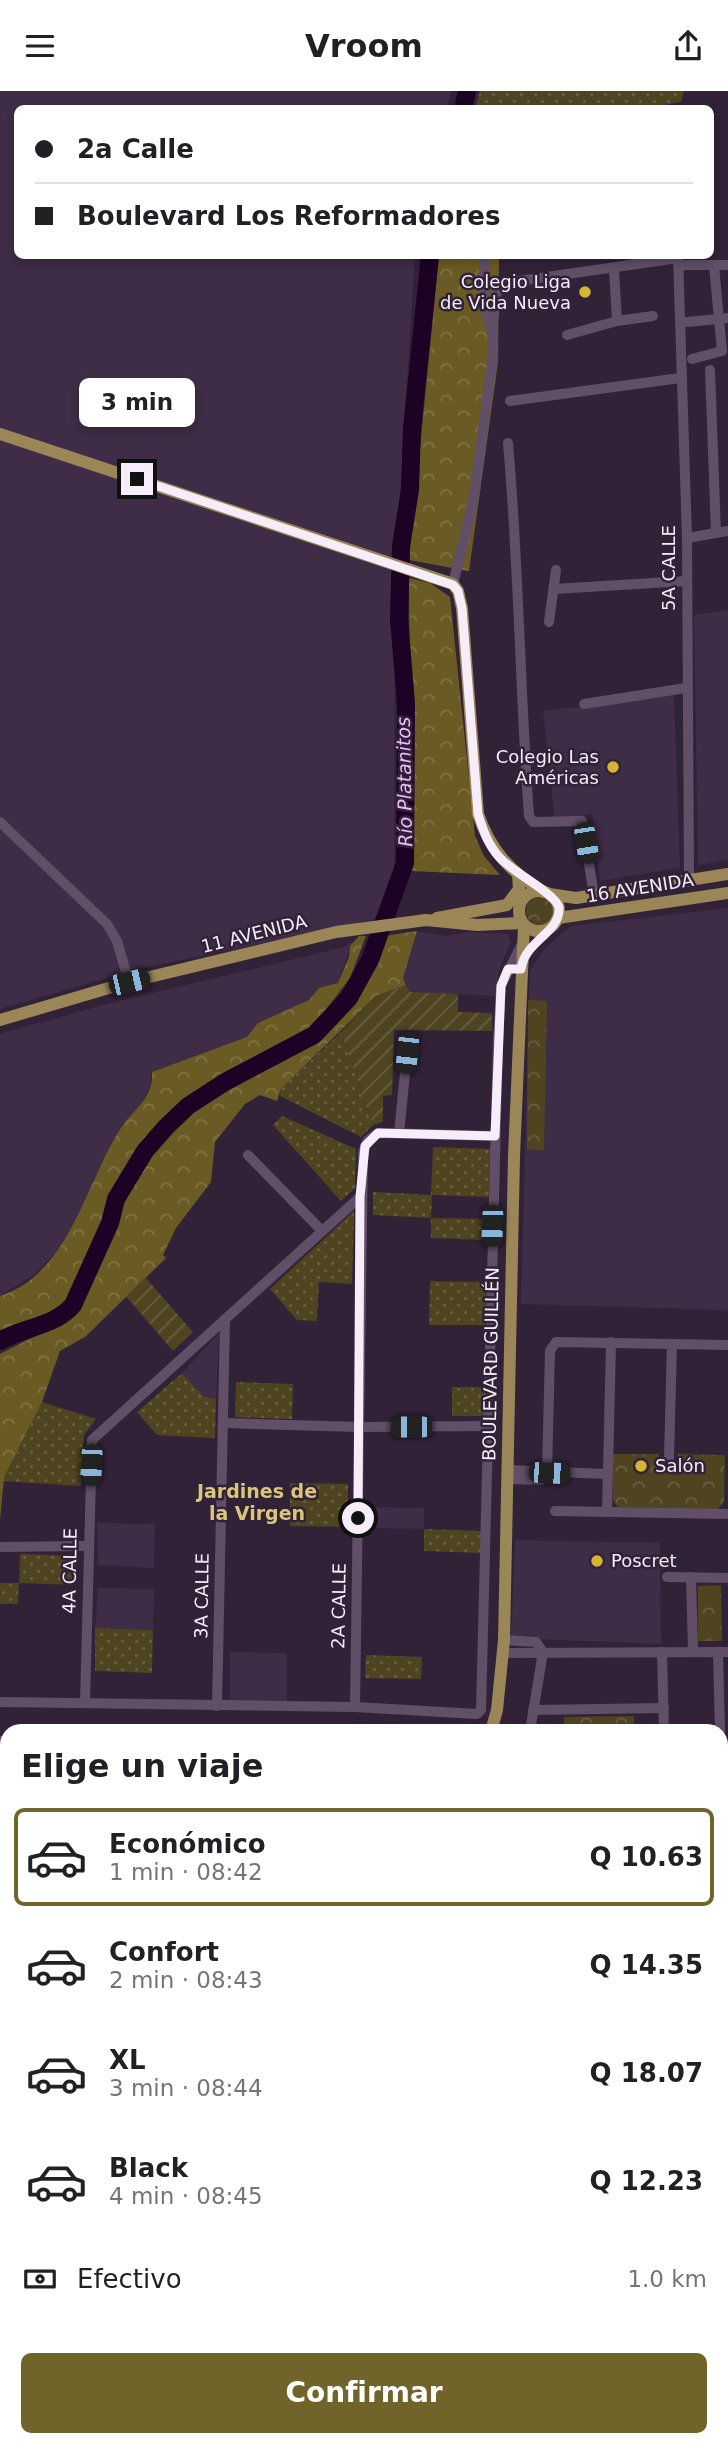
<!DOCTYPE html>
<html lang="es">
<meta charset="utf-8">
<style>
:root{--surface:#fff;--page:#f2f2f2;--text:#202124;--muted:#757577;--line:#e0e0e0;--accent:#71642b}
body{margin:0;font-family:"DejaVu Sans",sans-serif;background:var(--page);color:var(--text);height:100vh;display:flex;flex-direction:column;font-size:26px;white-space:nowrap}
*{box-sizing:border-box;margin:0}
p{font-size:23px;color:var(--muted)}
.icon{flex:none;width:38px;height:38px;fill:none;stroke:currentColor;stroke-width:2;stroke-linecap:round;stroke-linejoin:round}
.map{position:relative;flex:1;overflow:hidden}
.side{position:absolute;left:0px;top:1633px;width:728px;height:723px;display:flex;flex-direction:column;background:var(--surface);border-radius:21px 21px 0 0;box-shadow:0 4px 10px #0003}
.side>*{flex:none}
.hud{position:absolute;left:14px;top:14px;width:700px;height:154px;border-radius:10px;box-shadow:0 4px 10px #0003;display:grid;align-content:center;height:154px;padding:0 21px;background:var(--surface)}
.end{position:absolute;width:32px;height:32px;margin:-16px;border:9px solid #f6ecfa;background:#111;box-shadow:0 0 0 4px #111}
.from{border-radius:50%}
.bubble{position:absolute;height:49px;border-radius:10px;background:var(--surface);box-shadow:0 4px 10px #0003;font-size:23px;font-weight:600;line-height:49px;text-align:center}
.car{position:absolute;width:21px;height:42px;margin:-21px -10px;border-radius:9px;box-shadow:0 0 5px 2px #0007;background:linear-gradient(#222 24%,#8ab4d8 0 40%,#222 0 76%,#8ab4d8 0 86%,#222 0)}
.hud b{display:flex;align-items:center;gap:24px;height:66px;font-size:26px}
.hud b+b{border-top:2px solid var(--line)}
.hud i{width:18px;height:18px;background:var(--text)}
ul{padding:0;list-style:none}
li{display:flex;align-items:center;gap:21px;height:98px;margin:0 14px 10px;padding:0 7px;border:4px solid transparent;border-radius:10px}
li div{flex:1}
li b{display:block;font-size:26px}
li em{font-style:normal;font-weight:600}
li.active{border-color:var(--accent)}
li>.icon{width:63px;height:63px;stroke-width:1.5}
h2{padding:0 21px;font-size:32px;line-height:84px}
.pay{display:flex;align-items:center;gap:18px;height:77px;padding:0 21px;font-size:26px}
.pay p{margin-inline-start:auto}
.action{display:flex;gap:14px;margin-top:auto;padding:14px 21px}
.action a{flex:1;height:80px;border-radius:10px;background:var(--accent);color:#fff;font-size:28px;font-weight:600;line-height:80px;text-align:center}
header{display:flex;justify-content:space-between;align-items:center;height:91px;padding:0 21px;background:var(--surface);font-size:32px;font-weight:600}
.map>svg:first-child{display:block}
</style>
<header><svg class="icon" aria-label="menu" viewBox="0 0 24 24"><path d="M4 6h16M4 12h16M4 18h16"/></svg>Vroom<svg class="icon" aria-label="share" viewBox="0 0 24 24"><path d="M12 15V3M7 8l5-5 5 5M5 13v7h14v-7"/></svg></header>
<div class="map">
<svg width="728" height="2354" viewBox="0 0 728 2354">
<defs>
<pattern id="grass-dots" width="8" height="8" patternUnits="userSpaceOnUse" patternTransform="scale(1.75)"><rect width="8" height="8" fill="#4e4420"/><path d="M2 2h.1M6 6h.1" fill="none" stroke="#685f41" stroke-width="1.8" stroke-linecap="round"/></pattern>
<pattern id="forest-crowns" width="20" height="18" patternUnits="userSpaceOnUse" patternTransform="scale(1.75)"><rect width="20" height="18" fill="#6a5b24"/><path d="M2 6a3 3 0 1 1 6 0M12 15a3 3 0 1 1 6 0" fill="none" stroke="#807345"/></pattern>
<pattern id="park-crowns" width="20" height="18" patternUnits="userSpaceOnUse" patternTransform="scale(1.75)"><rect width="20" height="18" fill="#4e4420"/><path d="M2 6a3 3 0 1 1 6 0M12 15a3 3 0 1 1 6 0" fill="none" stroke="#685f41"/></pattern>
<pattern id="garden-furrows" width="10" height="10" patternUnits="userSpaceOnUse" patternTransform="scale(1.75)"><rect width="10" height="10" fill="#4e4420"/><path d="M-1 1l2-2M0 10L10 0M9 11l2-2" fill="none" stroke="#685f41"/></pattern>
</defs>
<rect width="100%" height="100%" fill="#322237"/>
<g fill="#3f2c46">
<path d="M0,0H451L447,18H18V164L415,165L395,484L394,777L398,779L380,827L138,878L0,918Z"/>
<path d="M728,519V769L698,774L694,524Z"/>
<path d="M674,604L680,777L600,790L592,723L555,730L543,620Z"/>
<path d="M728,817V1219L521,1213L530,880L545,857L571,835Z"/>
<path d="M417,840L447,845L469,841L508,843L511,852L500,876L496,905L410,901L403,887Z"/>
<path d="M352,850L338,892L319,897L309,909L258,932L247,946L152,981L149,998L139,1017L120,1037L82,1120L56,1161L35,1183L0,1205V943L103,914L344,856Z"/>
<path d="M219,1242L216,1308L203,1305L182,1282Z"/>
<path d="M369,1416L424,1417V1438L368,1437Z"/>
<path d="M97,1432L155,1433L154,1477L98,1474Z"/>
<path d="M515,1449L660,1452L661,1553L511,1547Z"/>
<path d="M98,1497L154,1498L153,1539L95,1537Z"/>
<path d="M230,1561L287,1562V1610H230Z"/>
</g>
<g fill="url(#grass-dots)">
<path d="M480,0H684L681,11L642,18L475,17Z"/>
<path d="M341,941L373,1034L361,1046L280,1005L281,998Z"/>
<path d="M282,1025L356,1058L355,1097L341,1110L273,1034Z"/>
<path d="M433,1056L490,1058L489,1106L432,1104L431,1127L487,1128V1149L431,1147V1127L373,1124V1101L431,1104Z"/>
<path d="M354,1120L352,1193L319,1191L317,1230L297,1229L270,1198Z"/>
<path d="M430,1190L486,1191L485,1234H429Z"/>
<path d="M182,1282L203,1305L216,1308L215,1347L157,1344L137,1321Z"/>
<path d="M236,1291L293,1293L292,1328L235,1326Z"/>
<rect x="452" y="1296" width="33" height="29"/>
<path d="M42,1311L96,1328L84,1344L81,1395L3,1390Z"/>
<path d="M290,1392L348,1393V1436L290,1435Z"/>
<path d="M424,1438L481,1440V1462L424,1460Z"/>
<path d="M20,1463L76,1465L75,1494L19,1492L18,1513H0V1492H19Z"/>
<path d="M95,1537L153,1539L152,1582L95,1580Z"/>
<path d="M366,1564L422,1566L421,1588L365,1587Z"/>
</g>
<g fill="url(#forest-crowns)">
<path d="M439,165H499L498,271L469,480L409,469Z"/>
<path d="M409,487L430,492L450,506L475,745L484,765L500,784L411,780Z"/>
<path d="M417,840L403,887L406,894L376,905L281,998L277,1010L260,1004L245,1013L215,1051L211,1091L176,1137L163,1164L166,1167L85,1246L60,1260L42,1311L4,1387L0,1429V1263L70,1227L97,1181L123,1113L144,1070L170,1040L206,1008L270,974L292,959L319,948L343,926L360,905L374,878L384,845Z"/>
<path d="M359,845H366L350,887L311,938L275,956L186,1012L142,1056L110,1110L81,1185L61,1218L49,1225L0,1239V1205C69,1183 86,1092 119,1040C131,1020 154,1008 152,981L247,946L258,932L309,909L319,897L338,892L349,866L350,855Z"/>
</g>
<g fill="url(#park-crowns)">
<circle cx="540" cy="820" r="14"/>
<path d="M528,909L547,910L544,1060L527,1058Z"/>
<path d="M613,1363H659V1372L667,1377L676,1374L678,1363L725,1364L724,1411L717,1419L618,1416L613,1409Z"/>
<path d="M721,1494L722,1550H698V1495Z"/>
<path d="M634,1625V1640H564V1626Z"/>
<path d="M0,1811H7V1915L0,1914Z"/>
</g>
<g fill="url(#garden-furrows)">
<path d="M406,894L410,901L458,903V921L492,922V940L394,939L392,1004L383,1005V1031L373,1034L341,941L376,905Z"/>
<path d="M145,1186L193,1241L173,1260L125,1204Z"/>
</g>
<g fill="none" stroke-linecap="round" stroke-linejoin="round">
<g stroke="#1c0225" stroke-width="18">
<path d="M463,18L467,0"/>
<path d="M0,1250C23,1236 54,1236 73,1214L110,1132L116,1108L145,1060L166,1036L188,1015L225,991L314,944L349,907L370,869L405,772L406,613L399,528L401,455L410,399L412,337L430,164"/>
</g>
<g stroke="#604f67" stroke-width="10">
<path d="M485,164C482,191 482,212 491,237"/>
<path d="M678,164L687,447L689,789"/>
<path d="M678,174H728"/>
<path d="M617,230L653,225"/>
<path d="M687,231L728,227"/>
<path d="M567,244L617,230L614,178"/>
<path d="M692,268L722,260L714,175"/>
<path d="M710,279L716,442"/>
<path d="M510,310L680,287"/>
<path d="M508,352C519,476 520,601 529,725L533,731L582,730L594,804"/>
<path d="M687,447L728,440"/>
<path d="M453,493L474,406L493,264L492,240L497,199L512,191L678,167"/>
<path d="M554,498L686,490"/>
<path d="M549,531L556,479"/>
<path d="M584,613L686,597"/>
<path d="M0,731L107,833L117,850L129,891"/>
<path d="M399,1042L407,962"/>
<path d="M248,1064L322,1140"/>
<path d="M224,1332L360,1336L489,1335"/>
<path d="M669,1367L672,1253"/>
<path d="M507,1379L607,1383"/>
<path d="M547,1380L550,1260L556,1251L728,1254"/>
<path d="M507,1388L541,1389L547,1380"/>
<path d="M555,1420L728,1423"/>
<path d="M607,1421L611,1251"/>
<path d="M0,1456L87,1455"/>
<path d="M667,1486L728,1487"/>
<path d="M691,1486L693,1560"/>
<path d="M504,1549L536,1551L543,1561L530,1640"/>
<path d="M662,1561L664,1640"/>
<path d="M718,1561L720,1640"/>
<path d="M503,1562L728,1561"/>
<path d="M0,1611L355,1616L477,1623L481,1619L498,949L501,895L522,853"/>
<path d="M85,1612L92,1349L360,1106"/>
<path d="M217,1615L225,1228"/>
<path d="M355,1616L363,1061L368,1049L378,1042L495,1045"/>
<path d="M533,1619L664,1617"/>
<path d="M0,1650H7"/>
<path d="M721,1667H728"/>
<path d="M721,1701H728"/>
<path d="M0,1758L6,1748L7,1713"/>
<path d="M0,1793H7"/>
<path d="M0,1806H7"/>
<path d="M721,1877V1887"/>
<path d="M0,1946H7"/>
<path d="M721,1971H728"/>
<path d="M721,2045H728"/>
<path d="M728,2085L721,2086L728,2132"/>
<path d="M721,2240L728,2239"/>
<path d="M0,2297L7,2303"/>
<path d="M25,2348L27,2354"/>
<path d="M151,2348L152,2354"/>
<path d="M351,2348L352,2354"/>
<path d="M367,2348L368,2354"/>
<path d="M386,2348L387,2354"/>
</g>
<g stroke="#9b8657" stroke-width="12">
<path d="M0,343L453,493L458,500L462,517L478,723C490,759 511,782 544,801"/>
<circle cx="539" cy="820" r="20"/>
<path d="M549,803L576,807L728,783"/>
<path d="M437,827L507,814L519,798L518,783"/>
<path d="M558,827L728,802"/>
<path d="M0,929L129,891L336,841L426,829L477,834L522,832"/>
<path d="M491,1640L497,1619L504,1549L514,1065L524,835"/>
<path d="M0,2047L7,2035"/>
<path d="M0,2068L7,2093"/>
<path d="M721,2315L728,2314"/>
<path d="M721,2333L728,2332"/>
<path d="M94,2348L96,2354"/>
<path d="M462,2354L495,2348"/>
<path d="M590,2354L624,2348"/>
</g>
</g>
<g fill="none" stroke-linecap="round" stroke-linejoin="round">
<path stroke="#f6ecfa" stroke-width="9" d="M137,388L453,494L458,500L462,517L478,723C483,739 488,754 500,767C514,782 554,802 559,816C561,842 525,849 521,878H508L501,895L495,1045L378,1042L365,1055L360,1106L358,1427"/>
</g>
<g fill="#d5b534" stroke="#322237" stroke-width="2.5">
<circle cx="585" cy="201" r="7"/>
<circle cx="613" cy="676" r="7"/>
<circle cx="641" cy="1375" r="7"/>
<circle cx="597" cy="1470" r="7"/>
</g>
<g text-anchor="middle" stroke-width="5" stroke-linejoin="round" paint-order="stroke">
<g font-size="18" fill="#f6ecfa" stroke="#322237" text-anchor="end">
<text x="571" y="197">Colegio Liga<tspan x="571" dy="21">de Vida Nueva</tspan></text>
<text x="599" y="672">Colegio Las<tspan x="599" dy="21">Américas</tspan></text>
<text x="655" y="1381" text-anchor="start">Salón</text>
<text x="611" y="1476" text-anchor="start">Poscret</text>
</g>
<g font-size="18" fill="#f6ecfa" stroke="#322237">
<text transform="translate(669 477) rotate(-90)" y="6">5A CALLE</text>
<text transform="translate(640 797) rotate(-9)" y="6">16 AVENIDA</text>
<text transform="translate(254 843) rotate(-14)" y="6">11 AVENIDA</text>
<text transform="translate(491 1273) rotate(-89)" y="6">BOULEVARD GUILLÉN</text>
<text transform="translate(70 1480) rotate(-89)" y="6">4A CALLE</text>
<text transform="translate(202 1505) rotate(-89)" y="6">3A CALLE</text>
<text transform="translate(339 1515) rotate(-89)" y="6">2A CALLE</text>
</g>
<g font-size="19" font-style="italic" fill="#edbbff" stroke="#322237">
<text transform="translate(404 691) rotate(-91)" y="7">Río Platanitos</text>
</g>
<g font-size="19" font-weight="bold" fill="#dac578" stroke="#322237">
<text x="257" y="1407">Jardines de<tspan x="257" dy="22">la Virgen</tspan></text>
</g>
</g>
</svg>
<i class="end from" style="left:358px;top:1427px"></i>
<i class="end" style="left:137px;top:388px"></i>
<div class="bubble" style="left:79px;top:287px;width:116px">3 min</div>
<i class="car" style="left:586px;top:752px;rotate:171deg"></i>
<i class="car" style="left:129px;top:891px;rotate:77deg"></i>
<i class="car" style="left:407px;top:962px;rotate:186deg"></i>
<i class="car" style="left:492px;top:1135px;rotate:182deg"></i>
<i class="car" style="left:411px;top:1336px;rotate:270deg"></i>
<i class="car" style="left:91px;top:1374px;rotate:183deg"></i>
<i class="car" style="left:549px;top:1382px;rotate:92deg"></i>
<div class="hud">
<b><i class="from"></i>2a Calle</b>
<b><i></i>Boulevard Los Reformadores</b>
</div>
<section class="side">
<h2>Elige un viaje</h2>
<ul>
<li class="active"><svg class="icon" aria-label="car" viewBox="0 0 24 24"><path d="M5 17H2v-5l4-1 3-4h7l3 4 3 1v5h-3M9 17h6M6 11h13"/><circle cx="7" cy="17" r="2"/><circle cx="17" cy="17" r="2"/></svg><div><b>Económico</b><p>1 min · 08:42</p></div><em>Q 10.63</em></li>
<li><svg class="icon" aria-label="car" viewBox="0 0 24 24"><path d="M5 17H2v-5l4-1 3-4h7l3 4 3 1v5h-3M9 17h6M6 11h13"/><circle cx="7" cy="17" r="2"/><circle cx="17" cy="17" r="2"/></svg><div><b>Confort</b><p>2 min · 08:43</p></div><em>Q 14.35</em></li>
<li><svg class="icon" aria-label="car" viewBox="0 0 24 24"><path d="M5 17H2v-5l4-1 3-4h7l3 4 3 1v5h-3M9 17h6M6 11h13"/><circle cx="7" cy="17" r="2"/><circle cx="17" cy="17" r="2"/></svg><div><b>XL</b><p>3 min · 08:44</p></div><em>Q 18.07</em></li>
<li><svg class="icon" aria-label="car" viewBox="0 0 24 24"><path d="M5 17H2v-5l4-1 3-4h7l3 4 3 1v5h-3M9 17h6M6 11h13"/><circle cx="7" cy="17" r="2"/><circle cx="17" cy="17" r="2"/></svg><div><b>Black</b><p>4 min · 08:45</p></div><em>Q 12.23</em></li>
</ul>
<div class="pay"><svg class="icon" aria-label="cash" viewBox="0 0 24 24"><path d="M3 7h18v10H3z"/><circle cx="12" cy="12" r="2"/></svg>Efectivo<p>1.0 km</p></div>
<div class="action"><a>Confirmar</a></div>
</section>
</div>
